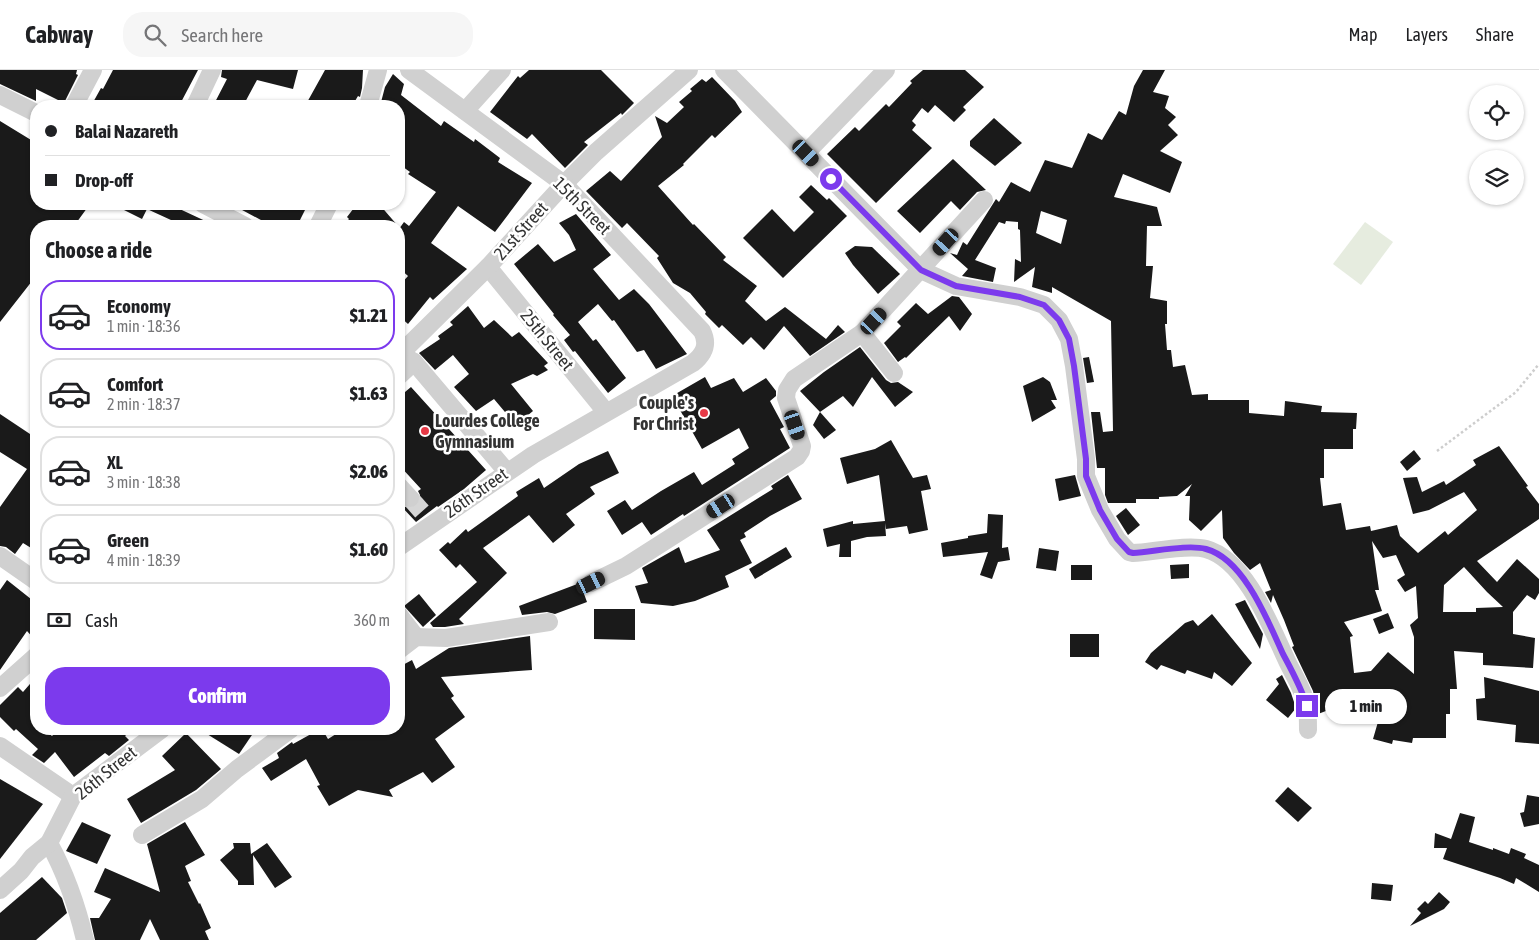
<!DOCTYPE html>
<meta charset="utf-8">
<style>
:root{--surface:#fff;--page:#f6f6f6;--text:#202124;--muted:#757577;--line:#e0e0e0;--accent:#7c3aed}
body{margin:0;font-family:"Asap Condensed",sans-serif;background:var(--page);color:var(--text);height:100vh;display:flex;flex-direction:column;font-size:19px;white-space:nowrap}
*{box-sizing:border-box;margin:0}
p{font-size:16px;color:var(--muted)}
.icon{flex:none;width:28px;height:28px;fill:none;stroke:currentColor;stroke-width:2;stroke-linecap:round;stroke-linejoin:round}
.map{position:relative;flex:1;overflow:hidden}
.drawer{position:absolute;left:30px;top:150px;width:375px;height:515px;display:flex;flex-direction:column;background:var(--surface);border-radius:20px;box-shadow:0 1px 4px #0004}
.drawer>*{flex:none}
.guide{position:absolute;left:30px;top:30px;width:375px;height:110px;border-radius:20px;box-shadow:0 1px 4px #0004;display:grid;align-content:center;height:110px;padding:0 15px;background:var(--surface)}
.controls{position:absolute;left:1469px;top:15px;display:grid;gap:10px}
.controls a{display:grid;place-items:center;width:55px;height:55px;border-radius:50%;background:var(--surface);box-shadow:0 1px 4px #0004;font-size:25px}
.end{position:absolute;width:22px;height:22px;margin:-11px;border:6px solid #7c3aed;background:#fff;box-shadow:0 0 0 2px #fff}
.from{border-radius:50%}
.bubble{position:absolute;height:35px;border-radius:18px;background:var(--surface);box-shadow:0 1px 4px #0004;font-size:16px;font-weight:800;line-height:35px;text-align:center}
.car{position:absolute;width:15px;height:30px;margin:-15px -8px;border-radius:6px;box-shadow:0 0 4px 1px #0007;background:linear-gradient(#222 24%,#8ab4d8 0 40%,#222 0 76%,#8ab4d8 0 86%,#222 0)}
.guide b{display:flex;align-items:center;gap:18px;height:48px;font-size:19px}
.guide b+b{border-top:1px solid var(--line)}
.guide i{width:12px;height:12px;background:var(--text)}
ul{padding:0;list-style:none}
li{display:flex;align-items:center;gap:15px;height:70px;margin:0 10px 8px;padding:0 5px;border:2px solid var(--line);border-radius:20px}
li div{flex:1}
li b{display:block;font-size:19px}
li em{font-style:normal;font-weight:800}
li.current{border-color:var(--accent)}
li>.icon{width:45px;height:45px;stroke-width:1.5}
h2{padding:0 15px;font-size:22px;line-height:60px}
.pay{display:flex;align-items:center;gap:12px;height:55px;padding:0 15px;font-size:19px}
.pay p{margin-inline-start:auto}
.primary-button{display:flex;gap:10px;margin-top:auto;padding:10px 15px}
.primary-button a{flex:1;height:58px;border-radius:20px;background:var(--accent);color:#fff;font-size:20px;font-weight:800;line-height:58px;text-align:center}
header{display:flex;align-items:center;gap:30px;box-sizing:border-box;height:70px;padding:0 25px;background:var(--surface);border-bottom:1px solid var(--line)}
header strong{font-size:24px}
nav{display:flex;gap:28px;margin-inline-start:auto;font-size:18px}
.search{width:350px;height:45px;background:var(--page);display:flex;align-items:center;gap:12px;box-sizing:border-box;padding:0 18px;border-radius:20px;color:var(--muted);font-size:19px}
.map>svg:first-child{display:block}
</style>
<header>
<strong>Cabway</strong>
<div class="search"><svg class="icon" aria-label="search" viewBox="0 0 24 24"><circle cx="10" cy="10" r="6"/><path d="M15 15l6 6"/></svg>Search here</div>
<nav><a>Map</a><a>Layers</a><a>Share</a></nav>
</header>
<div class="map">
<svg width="1539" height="870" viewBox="0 0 1539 870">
<rect width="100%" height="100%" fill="#fff"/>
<path fill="#e6ecdf" d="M1365,152L1393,172L1361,215L1333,194Z"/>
<g fill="#1a1a1a" fill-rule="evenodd">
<path d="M0,0H77L76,4L78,5L64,33L36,19V31L0,14Z"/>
<path d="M113,0H198L179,36H91L101,18L103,19Z"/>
<path d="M222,0H298L293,19L257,10L243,36H213L227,9L221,7Z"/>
<path d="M325,0H363L362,18L360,27L358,26L352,36H305Z"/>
<path d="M529,0H601L634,33L622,45L621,43L584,72L588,75L565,98L532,64L527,69L490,42L518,6L520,8Z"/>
<path d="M923,0H965L984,17L963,37L966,40L954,52L935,35L928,43L922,38L912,51L916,55L912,60L932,78L876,133L827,84L855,57L859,61L886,34L889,37L912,13L910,11Z"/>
<path d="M1143,0H1165L1153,22L1169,26L1165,38L1176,47L1168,55L1178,65L1160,81L1182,92L1170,123L1123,104L1114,127L1157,137L1162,156H1147L1146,196H1153L1150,228L1167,231V254H1165L1167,280H1171L1173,297L1185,295L1192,325L1208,324V330H1249V343L1284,346L1285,331L1322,336L1321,342L1357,343L1356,359H1353V379H1324V408H1320L1323,436L1341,433L1346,460L1370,456L1371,461L1397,455L1400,466L1418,483L1445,461L1448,465L1477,440L1464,422L1429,440L1413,444L1403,408L1417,407L1422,422L1444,411L1446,415L1476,395L1473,390L1499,376L1528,416L1526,417L1539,434V449L1477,491L1497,512L1517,489L1539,509V523L1535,530L1527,525L1513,542V564L1535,568L1533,598L1483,595V583L1454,581L1457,619H1450V644H1446V668H1413L1412,673L1393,670L1392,674L1373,669L1380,645L1340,649L1339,636L1318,644L1313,621L1292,577L1294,576L1284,550L1273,525L1271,533L1265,522L1271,520L1260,493L1250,500L1234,483L1223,468L1222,440L1201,461L1189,450L1190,426H1185L1192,414L1177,426L1159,427V429H1136V433H1108L1105,425V398H1097L1091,342H1100L1103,362L1113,361L1111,251L1052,217V223L1032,217L1035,197L1014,212L1015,189L1021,192L1020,160L1018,159V152L1006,151L1005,154L999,152L975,190L996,198L993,212L962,206L968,199L950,183L957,185L963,172L967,175L996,129L999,132L1011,112L1030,122L1045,90L1072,98L1088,63L1102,70L1119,41L1126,45L1134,16ZM1041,141L1067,150L1061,174L1036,163ZM1372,471L1383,488L1396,485L1405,505L1397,510L1405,522L1416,516L1418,548L1410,555L1414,567V604L1388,582L1371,601L1354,603L1350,567L1353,566L1344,552L1382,541L1375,520H1379ZM1464,497L1487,522L1503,537L1476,538V542H1443L1444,515Z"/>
<path d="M393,4L404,14L401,25L441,56L444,51L474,72L475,69L500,88L498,92L532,113L495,162L458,136L431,173L467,199L433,230L430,227L408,254L399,246V216L408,206L399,198V159L404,152L409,156L436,122L408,104L410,102L399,94V36H380L385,17Z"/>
<path d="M712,7L735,31L742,42L715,68L712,65L683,94L684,95L658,116L693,155L694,154L726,187L723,190L757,216L745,231L766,251L785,237L826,269L838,255L845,262L810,286L784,256L764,280L751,267L743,275L722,255L719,258L705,244L706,242L690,223L673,213L657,188L659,186L627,153L622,158L586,121L610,101L621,111L662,67L655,46L667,53L684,37L679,32L692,21L690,19L702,9L706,12Z"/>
<path d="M994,48L1022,73L995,96L970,76V71Z"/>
<path d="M0,51L36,73V134H90L74,156H36V206L0,252Z"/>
<path d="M953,89L986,120L977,122L960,140L951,131L920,163L897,141Z"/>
<path d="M811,115L827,130L829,128L847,146L783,208L743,168L772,139L794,162L814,142L799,127Z"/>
<path d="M112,134H169L216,156H184L147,139L142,149Z"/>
<path d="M231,134H297L306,138L297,156H272Z"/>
<path d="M357,134H379L398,156H343L349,149L347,147Z"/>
<path d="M576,144L611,185L593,199L619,230L634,219L649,234L687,284L656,299L644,280L637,282L614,250L612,251L598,234L578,252L593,271L596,269L626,308L608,323L575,281L573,282L564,270L570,265L553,245L554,244L514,194L538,174L554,192L576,180L569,165L559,153Z"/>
<path d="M855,176L872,177L900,204L878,224L853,195L845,183Z"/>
<path d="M952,226L959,227L972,244L960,261L949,246L906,288L905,287L898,292L884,273L901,256L897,252L916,233L928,244Z"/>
<path d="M468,236L484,258L494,250L512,267L519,262L548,293L544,296L548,300L537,306L533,304L511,314L533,341L516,355L494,329L476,341L454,317L469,304L453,285L435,300L419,283L440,269L438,266L453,255L450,252Z"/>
<path d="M860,277L886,310L891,313L898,312L913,322L895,337L872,307L853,337L843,326L820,342L800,321L824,302Z"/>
<path d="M1089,287L1094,312L1087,313L1083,288Z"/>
<path d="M705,307L711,318L734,308L743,322L766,308L776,321V326L770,331L784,357L780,359L790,378L684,446L683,444L651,465L642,452L622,465L607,441L625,430L632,440L661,421L694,402L702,415L735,394L732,389L749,378L739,358L702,379L672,326Z"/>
<path d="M1043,307L1050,312L1057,330H1051L1056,338L1032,352L1023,316Z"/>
<path d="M411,317L486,400L464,419L438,437L437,436L416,452L401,436L412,438L417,436L420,431V425L418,421L421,419L399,395V327Z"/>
<path d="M820,342L836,360L824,369L813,355Z"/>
<path d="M0,344L36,368V481L23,473L15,484L6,477L0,476V437L27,399L0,382Z"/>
<path d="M891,370L913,408L927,405L931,419L921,421L928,460L909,464L907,456L886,459L885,453L886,466L867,467L851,471V487H839L840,474L827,477L823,459L853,451V454L885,451L879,405L847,414L840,388L875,379Z"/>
<path d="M1414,380L1421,389L1407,401L1400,392Z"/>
<path d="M608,381L619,403L590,417L595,424L566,444L575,455L553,473L529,445L483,478L507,503L459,549L464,554L445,557H433L430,553L477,512L460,494L456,498L439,480L448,472L450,474L466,459L468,462L518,426L516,422L539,408L544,418L579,394Z"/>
<path d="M788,405L802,429L770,446L744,463L746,467L740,470L752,493L725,506L729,517L695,531L673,536L641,533L635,516L648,513L642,498L679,477L685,493L720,480L707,460L773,419L771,416Z"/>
<path d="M1075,405L1081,426L1059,431L1055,409Z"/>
<path d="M1126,438L1140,455L1128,465L1116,446Z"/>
<path d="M988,444L1003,445L1002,478L1008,477L1010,490L998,492L992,509L980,505L988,482L943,487L941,473L968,468V466L987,463Z"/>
<path d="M786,477L792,487L755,509L749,499Z"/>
<path d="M1039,478L1059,481L1056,501L1036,498Z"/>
<path d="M1189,494V508L1171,509L1170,495Z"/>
<rect x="1071" y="495" width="21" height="15"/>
<path d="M7,510L36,533V571L27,561L0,600V520Z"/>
<path d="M580,513L587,532L555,544L547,542L522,545L519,536Z"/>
<path d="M419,524L436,545L423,557L404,536Z"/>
<path d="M1245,530L1263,564L1260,579L1235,534Z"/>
<path d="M594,539H635V570L594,569Z"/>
<path d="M1388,543L1394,558L1379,564L1373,549Z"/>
<path d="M1212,544L1252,593L1232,616L1214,602L1212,609L1187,600L1185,604L1161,595L1157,600L1145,592L1151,583L1185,553L1193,550L1198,556Z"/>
<rect x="1070" y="564" width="29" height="23"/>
<path d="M530,566L532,600L441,607L454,626L451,628L465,647L435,669L455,697L432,713L423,702L389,720L393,727L358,720L329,736L317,716L320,715L306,689L271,711L262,698L279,688L277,683L292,672L293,674L320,659H322L328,669L344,659H399V597L412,590L416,599L449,578Z"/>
<path d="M1282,605L1291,623L1296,638L1288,648L1266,630L1279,614L1276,609Z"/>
<path d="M36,607V659H43L52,666L59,659H132L125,666L129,670L109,686L105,683L74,707L55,682L44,693L32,685L38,679L16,659L14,661L0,647V635L18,617L23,622Z"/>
<path d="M1484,607L1539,621V674L1515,672L1516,655L1477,650L1476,629L1485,628Z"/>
<path d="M199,659H256L239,684Z"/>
<path d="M186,663L221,699L196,720L141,753L127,729L175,700L162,686Z"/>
<path d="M0,709L43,734L0,789Z"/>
<path d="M1288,717L1312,738L1298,752L1275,731Z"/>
<path d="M1527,725L1539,727V754L1524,757L1520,743L1524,742Z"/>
<path d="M1460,743L1475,747L1469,772L1493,780V778L1509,784L1511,778L1526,784L1524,788L1539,795V822L1516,808L1514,814L1500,808L1443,789L1447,778H1434L1435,763L1451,769Z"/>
<path d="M82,752L111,765L97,794L66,781Z"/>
<path d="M185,752L205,785L185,796L191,811L188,812L199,834L200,833L211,858L205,861L209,870H160L150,849L140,870H95L90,848H99L111,829L94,822L105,798L160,822L147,774Z"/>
<path d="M233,773H250L251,784L267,773L292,807L275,818L253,785L254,815H238V811L220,790L234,778Z"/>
<path d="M42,807L62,828L67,843L36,870H0V843Z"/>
<path d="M1372,813L1393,815L1391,831L1371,829Z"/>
<path d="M1439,822L1450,832L1444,839L1410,856L1421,843L1417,839L1425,831L1428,834Z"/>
</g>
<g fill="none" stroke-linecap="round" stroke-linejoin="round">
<path stroke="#d6d6d6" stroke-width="18" stroke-dasharray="18 9" stroke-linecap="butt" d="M410,428L426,446"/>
<path stroke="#cdcdcd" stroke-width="2.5" stroke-dasharray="2.5 2.5" stroke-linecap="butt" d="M1437,381L1516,322L1539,294"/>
<g stroke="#d0d0d0" stroke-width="18">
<path d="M724,0L921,200L956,216L1020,227L1044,235L1059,250L1069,269L1074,296L1086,389V406L1100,440L1117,469L1129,482L1133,483C1153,482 1188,474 1206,479C1246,490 1271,557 1287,591C1294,606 1304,620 1307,637C1308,644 1308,652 1308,660"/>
<path d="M0,25L36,43"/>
<path d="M74,36L93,0"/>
<path d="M195,36L212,0"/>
<path d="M368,36L378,0"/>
<path d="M465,41L502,0"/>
<path d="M806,83L886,0"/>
<path d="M203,134L245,156"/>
<path d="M318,156L329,134"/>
<path d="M488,197L606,342"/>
<path d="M862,263L894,303"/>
<path d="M399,283L414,292L507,402"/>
<path d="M400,284L488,197L564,114L596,82L689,0"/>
<path d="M399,306L414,292"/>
<path d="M399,416L410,428"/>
<path d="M399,477L533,385L693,293C704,284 709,275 702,261L564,114L409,0"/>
<path d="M0,486L36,511"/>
<path d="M591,513L626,496L797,387L801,381L802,376L786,328L787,320L794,309L862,263L984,130"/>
<path d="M399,545L416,567"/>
<path d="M399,580L416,567L446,568L549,552"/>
<path d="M0,618L36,586"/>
<path d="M0,676L73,726"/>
<path d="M142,765L202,729L237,699L291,659"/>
<path d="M49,773C66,804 77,836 85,870"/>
<path d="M0,820L21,801L32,787L49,773L73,726L162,659"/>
</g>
</g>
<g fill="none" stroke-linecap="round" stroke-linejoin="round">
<path stroke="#7c3aed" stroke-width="6" d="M831,109L921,200L956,216L1020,227L1044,235L1059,250L1069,269L1074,296L1086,389V406L1100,440L1117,469L1129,482L1133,483C1153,482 1188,474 1206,479C1244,489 1268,551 1283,584C1292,601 1301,617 1307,636"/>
</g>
<g fill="#e63946" stroke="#fff" stroke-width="2">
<circle cx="704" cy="343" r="5"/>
<circle cx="425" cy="361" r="5"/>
</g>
<g text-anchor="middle" stroke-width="5" stroke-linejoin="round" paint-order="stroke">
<g font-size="18" fill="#333" stroke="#fff">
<text transform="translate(582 136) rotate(45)" y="6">15th Street</text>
<text transform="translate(521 161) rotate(-48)" y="6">21st Street</text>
<text transform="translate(547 270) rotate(51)" y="6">25th Street</text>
<text transform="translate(476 423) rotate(-35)" y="6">26th Street</text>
<text transform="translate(106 703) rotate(-39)" y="6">26th Street</text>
</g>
<g font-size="18" font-weight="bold" fill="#333" stroke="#fff" text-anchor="end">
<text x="694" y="339">Couple's<tspan x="694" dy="21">For Christ</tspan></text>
<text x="435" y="357" text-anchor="start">Lourdes College<tspan x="435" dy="21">Gymnasium</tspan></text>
</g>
</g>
</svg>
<div class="controls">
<a><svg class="icon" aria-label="locate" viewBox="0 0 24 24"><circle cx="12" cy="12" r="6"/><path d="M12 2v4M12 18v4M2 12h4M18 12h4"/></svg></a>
<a><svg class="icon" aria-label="layers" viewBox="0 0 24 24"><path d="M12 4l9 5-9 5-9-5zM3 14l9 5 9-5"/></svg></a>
</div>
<i class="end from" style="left:831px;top:109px"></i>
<i class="end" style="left:1307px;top:636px"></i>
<div class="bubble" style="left:1325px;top:619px;width:82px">1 min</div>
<i class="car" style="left:806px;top:83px;rotate:136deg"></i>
<i class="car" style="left:946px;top:172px;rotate:222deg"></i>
<i class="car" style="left:874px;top:251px;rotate:43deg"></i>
<i class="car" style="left:795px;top:355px;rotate:161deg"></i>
<i class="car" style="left:721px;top:436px;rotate:237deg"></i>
<i class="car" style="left:591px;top:513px;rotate:64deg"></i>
<div class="guide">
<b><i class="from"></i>Balai Nazareth</b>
<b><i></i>Drop-off</b>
</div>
<section class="drawer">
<h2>Choose a ride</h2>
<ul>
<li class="current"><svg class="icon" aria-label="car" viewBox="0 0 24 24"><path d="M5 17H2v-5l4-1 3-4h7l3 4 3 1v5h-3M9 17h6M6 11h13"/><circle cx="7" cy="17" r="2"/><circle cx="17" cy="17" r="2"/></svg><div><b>Economy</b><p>1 min · 18:36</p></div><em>$1.21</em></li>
<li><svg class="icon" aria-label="car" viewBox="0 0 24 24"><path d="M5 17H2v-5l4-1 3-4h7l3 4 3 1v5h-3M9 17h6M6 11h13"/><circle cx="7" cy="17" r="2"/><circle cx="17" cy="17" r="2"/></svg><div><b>Comfort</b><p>2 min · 18:37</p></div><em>$1.63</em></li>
<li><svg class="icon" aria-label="car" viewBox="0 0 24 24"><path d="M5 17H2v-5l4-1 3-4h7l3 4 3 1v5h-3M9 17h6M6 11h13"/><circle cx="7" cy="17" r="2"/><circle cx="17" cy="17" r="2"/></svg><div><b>XL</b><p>3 min · 18:38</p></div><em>$2.06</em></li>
<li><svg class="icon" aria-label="car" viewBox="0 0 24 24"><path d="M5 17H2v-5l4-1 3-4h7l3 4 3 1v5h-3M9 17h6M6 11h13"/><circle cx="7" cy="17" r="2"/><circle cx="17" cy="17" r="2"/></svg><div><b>Green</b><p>4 min · 18:39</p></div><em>$1.60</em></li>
</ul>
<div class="pay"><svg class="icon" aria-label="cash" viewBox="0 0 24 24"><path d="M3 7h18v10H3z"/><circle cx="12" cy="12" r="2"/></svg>Cash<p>360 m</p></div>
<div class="primary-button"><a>Confirm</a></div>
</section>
</div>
